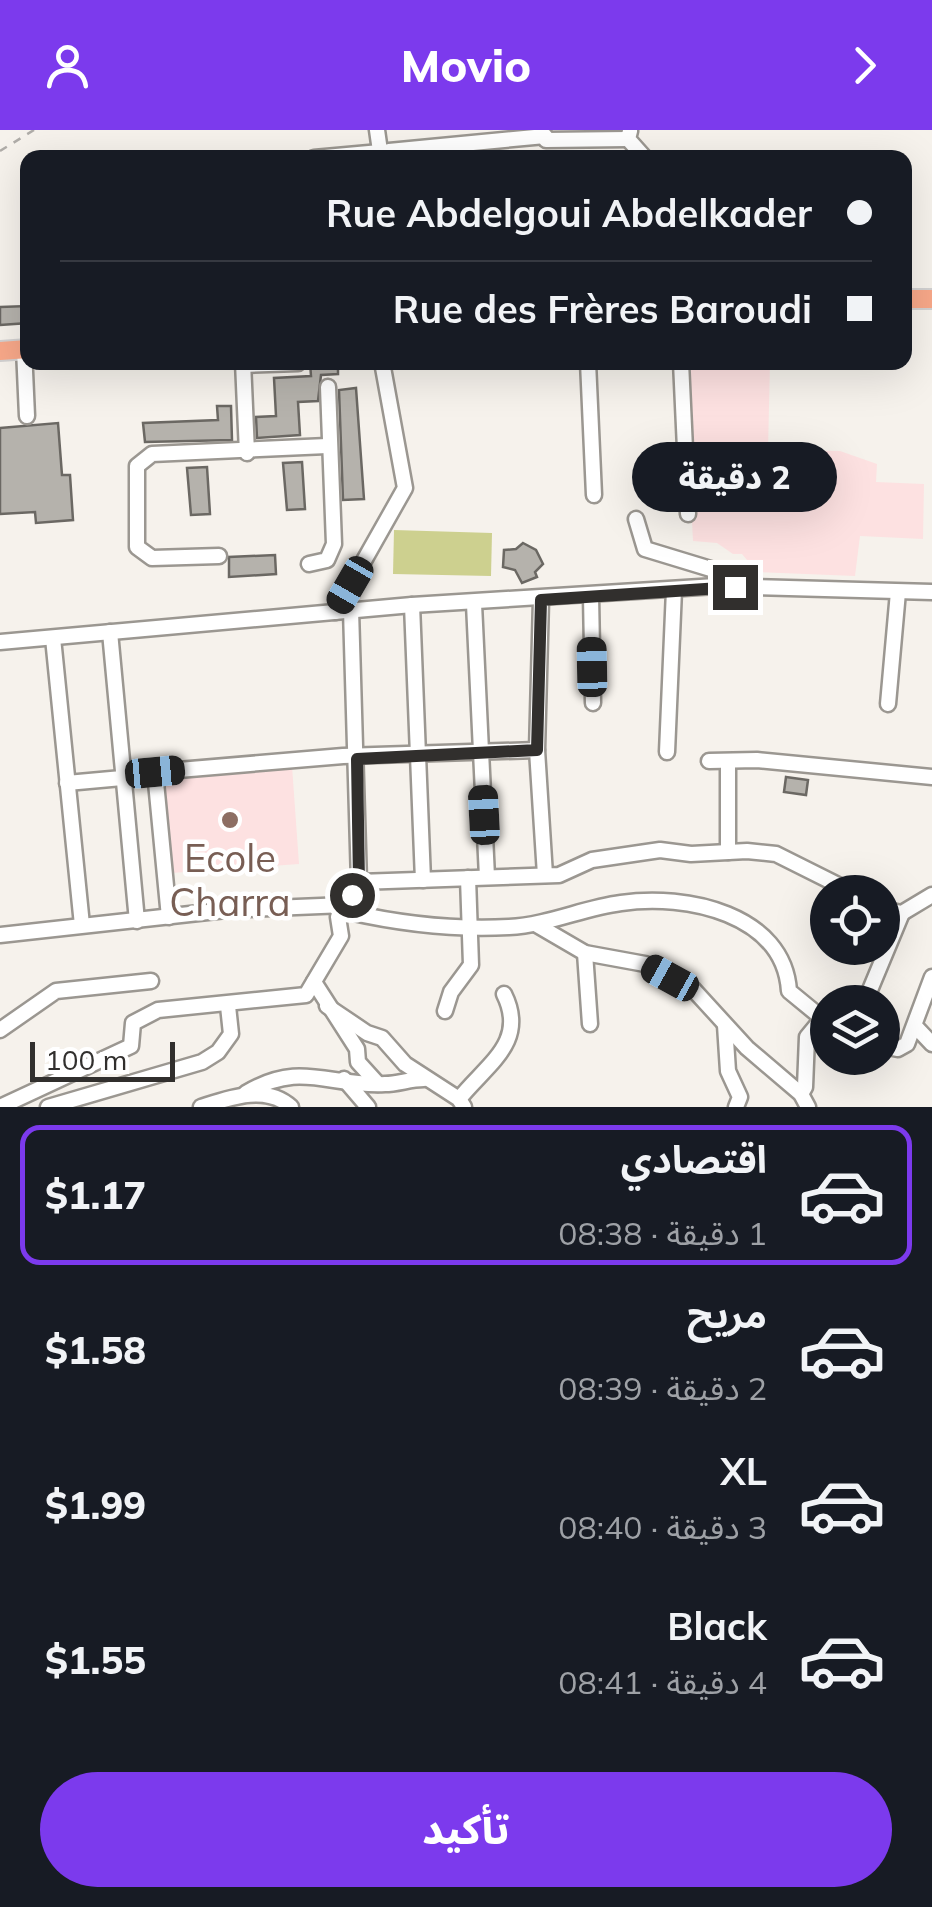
<!DOCTYPE html>
<html lang="ar">
<meta charset="utf-8">
<style>
:root{--surface:#171b24;--page:#242831;--text:#f1f3f6;--muted:#9ea1a6;--line:#363941;--accent:#7c3aed}
body{margin:0;font-family:Mulish,"Noto Sans Arabic",sans-serif;background:var(--page);color:var(--text);direction:rtl;height:100vh;display:flex;flex-direction:column;font-size:38px;white-space:nowrap}
*{box-sizing:border-box;margin:0}
p{font-size:32px;color:var(--muted)}
.icon{flex:none;width:55px;height:55px;fill:none;stroke:currentColor;stroke-width:2;stroke-linecap:round;stroke-linejoin:round}
.map{position:relative;height:977px;overflow:hidden;direction:ltr}
.drawer{display:flex;flex-direction:column;background:var(--surface);flex:1}
.drawer>*{flex:none}
.top-card{position:absolute;left:20px;top:20px;width:892px;height:220px;border-radius:20px;box-shadow:0 10px 40px #0002;direction:rtl;display:grid;align-content:center;height:220px;padding:0 40px;background:var(--surface)}
.buttons{position:absolute;left:810px;top:745px;display:grid;gap:20px}
.buttons a{display:grid;place-items:center;width:90px;height:90px;border-radius:50%;background:var(--surface);box-shadow:0 10px 40px #0002;font-size:50px}
.scale{position:absolute;left:30px;bottom:25px;width:145px;box-sizing:border-box;padding-left:10px;border:5px solid #312f2d;border-top:0;font-size:28px;line-height:35px;white-space:nowrap;color:#312f2d;-webkit-text-stroke:8px #fff;paint-order:stroke}
.end{position:absolute;width:45px;height:45px;margin:-22px;border:12px solid #312f2d;background:#fff;box-shadow:0 0 0 5px #fff}
.from{border-radius:50%}
.bubble{position:absolute;height:70px;border-radius:35px;background:var(--surface);box-shadow:0 10px 40px #0002;font-size:32px;font-weight:800;line-height:70px;text-align:center;direction:rtl}
.car{position:absolute;width:30px;height:60px;margin:-30px -15px;border-radius:12px;box-shadow:0 0 8px 2px #0007;background:linear-gradient(#222 24%,#8ab4d8 0 40%,#222 0 76%,#8ab4d8 0 86%,#222 0)}
.top-card b{display:flex;align-items:center;gap:35px;height:95px;font-size:38px}
.top-card b+b{border-top:2px solid var(--line)}
.top-card i{width:25px;height:25px;background:var(--text)}
ul{padding:18px 0 0;list-style:none}
li{display:flex;align-items:center;gap:30px;height:140px;margin:0 20px 15px;padding:0 20px;border:5px solid transparent;border-radius:20px}
li div{flex:1}
li b{display:block;font-size:38px}
li em{font-style:normal;font-weight:800}
li.on{border-color:var(--accent)}
li>.icon{width:90px;height:90px;stroke-width:1.5}
.cta{display:flex;gap:20px;margin-top:auto;padding:20px 40px}
.cta a{flex:1;height:115px;border-radius:60px;background:var(--accent);color:#fff;font-size:40px;font-weight:800;line-height:115px;text-align:center}
header{display:flex;justify-content:space-between;align-items:center;height:130px;padding:0 40px;background:var(--accent);color:#fff;font-size:45px;font-weight:800}
.map>svg:first-child{display:block}
</style>
<header><svg class="icon" aria-label="forward" viewBox="0 0 24 24"><path d="M9 5l7 7-7 7"/></svg>Movio<svg class="icon" aria-label="person" viewBox="0 0 24 24"><circle cx="12" cy="8" r="4"/><path d="M4 21q1-7 8-7t8 7"/></svg></header>
<div class="map">
<svg width="932" height="977" viewBox="0 0 932 977">
<rect width="100%" height="100%" fill="#f6f2ec"/>
<g fill="#fde1e1">
<path d="M684,233H770L768,320L840,321L877,334L876,352L924,354L923,409L860,406L855,446L757,442L742,424H733L717,413L693,411Z"/>
<path d="M292,636L299,734L171,743L161,646Z"/>
</g>
<path fill="#cdd08f" d="M394,400L492,403L491,446L393,444Z"/>
<g fill="#b5b2ac" stroke="#6b6863" stroke-width="2.5">
<path d="M28,176V193L0,195V177Z"/>
<path d="M310,232H338V244L321,245L318,271L298,272L300,305L257,308L256,287L276,286L274,248L311,246Z"/>
<path d="M356,258L364,369L343,370L339,260Z"/>
<path d="M217,276H231L232,310L145,312L143,293L218,290Z"/>
<path d="M58,293L62,345H70L73,390L36,393L35,382L0,384V298Z"/>
<path d="M302,332L305,379L287,380L283,333Z"/>
<path d="M207,337L210,384L191,385L187,338Z"/>
<path d="M523,413L536,420L543,434L535,442L537,447L522,453L515,440L503,437L504,420L516,419Z"/>
<path d="M275,425L276,444L229,447V427Z"/>
<path d="M786,647L808,650L806,665L784,662Z"/>
</g>
<g fill="none" stroke-linecap="round" stroke-linejoin="round">
<defs>
<g id="minor">
<path d="M377,0L381,28"/>
<path d="M630,1L628,9L645,28"/>
<path d="M546,10L628,9"/>
<path d="M389,21L545,6"/>
<path d="M314,28L380,22"/>
<path d="M24,219L27,286"/>
<path d="M243,232L247,323"/>
<path d="M588,232L594,365"/>
<path d="M681,232L688,384"/>
<path d="M243,235L298,233"/>
<path d="M636,389L645,419L714,440L734,456"/>
<path d="M219,426L152,428L137,417V336L152,324L327,316"/>
<path d="M309,434L327,430L334,414L328,257"/>
<path d="M591,466L593,573"/>
<path d="M541,470L537,620L545,745"/>
<path d="M474,474L487,747"/>
<path d="M412,475L423,750"/>
<path d="M335,482L405,358L382,232"/>
<path d="M110,502L137,791"/>
<path d="M53,508L82,795"/>
<path d="M0,512L412,475L716,456L932,462"/>
<path d="M888,574L898,462"/>
<path d="M667,622L674,460"/>
<path d="M709,631L757,630L932,647"/>
<path d="M67,653L122,648"/>
<path d="M728,722V632"/>
<path d="M359,752L559,745L592,730L660,720L691,724L747,721L776,724L852,762"/>
<path d="M882,779L902,783L932,765"/>
<path d="M169,787L155,642L343,626L537,620"/>
<path d="M537,795L585,823L645,834L693,859L747,918L801,964L808,977"/>
<path d="M0,805L226,780L345,775L359,752L351,480"/>
<path d="M585,823L590,894"/>
<path d="M314,852L357,919L358,932L378,954"/>
<path d="M865,872L902,783"/>
<path d="M327,876L367,903L382,908L405,934L459,969L464,977"/>
<path d="M445,881L451,862L471,835L468,748"/>
<path d="M725,895L728,941L740,967L736,977"/>
<path d="M916,897L932,914"/>
<path d="M0,900L56,861L151,851"/>
<path d="M882,916L898,919L907,914L932,847"/>
<path d="M344,949L368,977"/>
<path d="M246,963C301,930 329,957 385,954C398,954 410,949 424,949"/>
<path d="M801,964L805,957L807,907L821,890"/>
<path d="M459,969C487,934 528,912 504,864"/>
<path d="M0,977L131,916L133,893L158,880L306,865L341,806L338,787L345,775L349,782C402,794 455,800 509,797C548,795 583,778 621,773C686,763 784,784 789,861L828,893"/>
<path d="M48,977L202,932L218,922L231,904L228,876"/>
<path d="M201,977C229,968 266,954 291,977"/>
</g>
<g id="major">
<path d="M905,169H932"/>
<path d="M0,221L28,219"/>
</g>
</defs>
<use href="#minor" stroke="#9b9791" stroke-width="19"/>
<use href="#major" stroke="#d2d1d1" stroke-width="22"/>
<path stroke="#afaca8" stroke-width="2.5" stroke-dasharray="8 8" stroke-linecap="butt" d="M0,21L34,0"/>
<use href="#minor" stroke="#fff" stroke-width="14"/>
<use href="#major" stroke="#f8a889" stroke-width="18"/>
</g>
<g fill="none" stroke-linecap="round" stroke-linejoin="round">
<path stroke="#312f2d" stroke-width="12" d="M352,765L359,752L357,629L537,620L541,470L735,457"/>
</g>
<circle fill="#8d6e63" stroke="#fff" stroke-width="4" cx="230" cy="690" r="10"/>
<g text-anchor="middle" stroke-width="9" stroke-linejoin="round" paint-order="stroke">
<g font-size="38" fill="#785e54" stroke="#fff">
<text x="230" y="742">Ecole<tspan x="230" dy="44">Charra</tspan></text>
</g>
</g>
</svg>
<div class="buttons">
<a><svg class="icon" aria-label="locate" viewBox="0 0 24 24"><circle cx="12" cy="12" r="6"/><path d="M12 2v4M12 18v4M2 12h4M18 12h4"/></svg></a>
<a><svg class="icon" aria-label="layers" viewBox="0 0 24 24"><path d="M12 4l9 5-9 5-9-5zM3 14l9 5 9-5"/></svg></a>
</div>
<div class="scale">100 m</div>
<i class="end from" style="left:352px;top:765px"></i>
<i class="end" style="left:735px;top:457px"></i>
<div class="bubble" style="left:632px;top:312px;width:205px">2 دقيقة</div>
<i class="car" style="left:350px;top:455px;rotate:210deg"></i>
<i class="car" style="left:592px;top:537px;rotate:359deg"></i>
<i class="car" style="left:155px;top:642px;rotate:85deg"></i>
<i class="car" style="left:484px;top:685px;rotate:357deg"></i>
<i class="car" style="left:670px;top:848px;rotate:299deg"></i>
<div class="top-card">
<b><i class="from"></i>Rue Abdelgoui Abdelkader</b>
<b><i></i>Rue des Frères Baroudi</b>
</div>
</div>
<section class="drawer">
<ul>
<li class="on"><svg class="icon" aria-label="car" viewBox="0 0 24 24"><path d="M5 17H2v-5l4-1 3-4h7l3 4 3 1v5h-3M9 17h6M6 11h13"/><circle cx="7" cy="17" r="2"/><circle cx="17" cy="17" r="2"/></svg><div><b>اقتصادي</b><p>1 دقيقة · 08:38</p></div><em>$1.17</em></li>
<li><svg class="icon" aria-label="car" viewBox="0 0 24 24"><path d="M5 17H2v-5l4-1 3-4h7l3 4 3 1v5h-3M9 17h6M6 11h13"/><circle cx="7" cy="17" r="2"/><circle cx="17" cy="17" r="2"/></svg><div><b>مريح</b><p>2 دقيقة · 08:39</p></div><em>$1.58</em></li>
<li><svg class="icon" aria-label="car" viewBox="0 0 24 24"><path d="M5 17H2v-5l4-1 3-4h7l3 4 3 1v5h-3M9 17h6M6 11h13"/><circle cx="7" cy="17" r="2"/><circle cx="17" cy="17" r="2"/></svg><div><b>XL</b><p>3 دقيقة · 08:40</p></div><em>$1.99</em></li>
<li><svg class="icon" aria-label="car" viewBox="0 0 24 24"><path d="M5 17H2v-5l4-1 3-4h7l3 4 3 1v5h-3M9 17h6M6 11h13"/><circle cx="7" cy="17" r="2"/><circle cx="17" cy="17" r="2"/></svg><div><b>Black</b><p>4 دقيقة · 08:41</p></div><em>$1.55</em></li>
</ul>
<div class="cta"><a>تأكيد</a></div>
</section>
